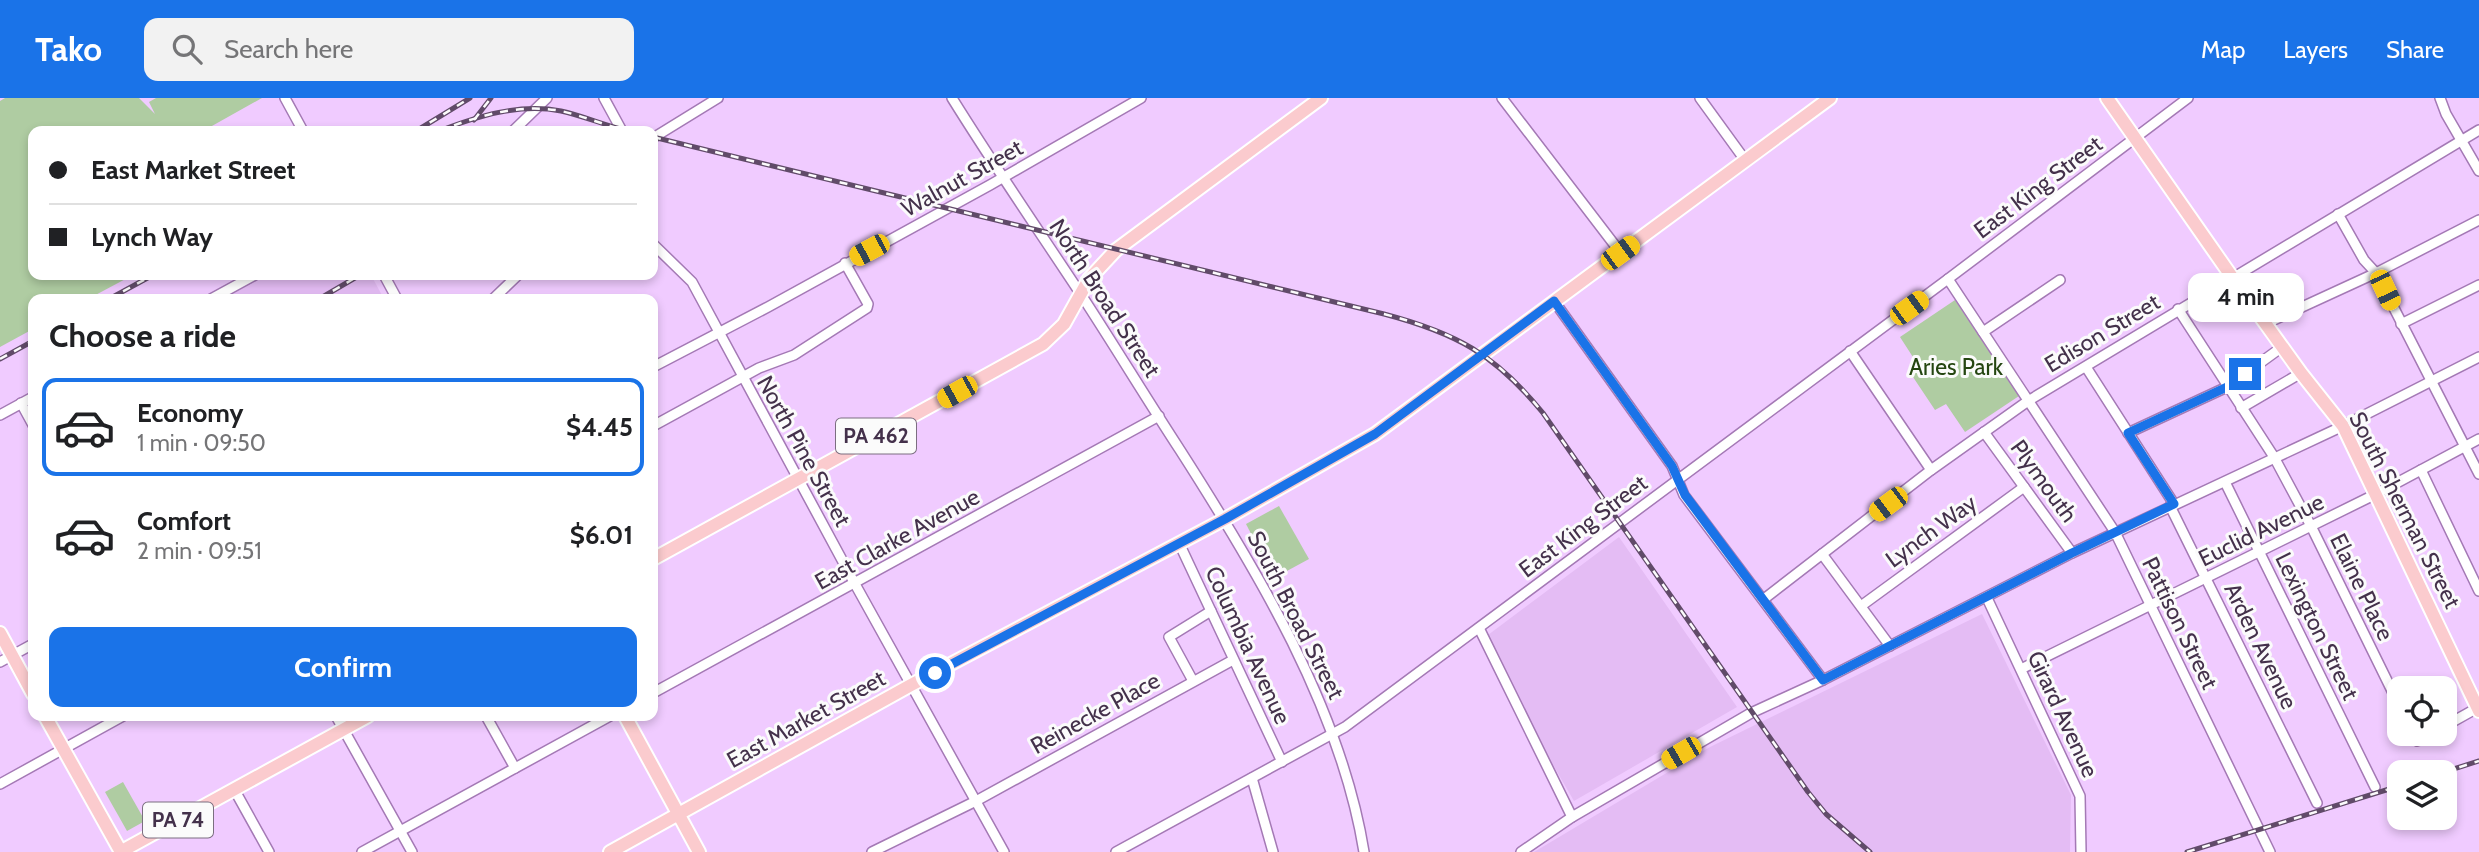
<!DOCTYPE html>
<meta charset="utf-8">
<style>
:root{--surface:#fff;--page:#f2f2f2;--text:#202124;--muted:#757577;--line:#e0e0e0;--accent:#1a73e8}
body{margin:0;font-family:Cabin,sans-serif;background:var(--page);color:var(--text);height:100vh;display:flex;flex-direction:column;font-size:26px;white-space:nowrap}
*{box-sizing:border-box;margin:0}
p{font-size:23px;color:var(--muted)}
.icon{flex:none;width:38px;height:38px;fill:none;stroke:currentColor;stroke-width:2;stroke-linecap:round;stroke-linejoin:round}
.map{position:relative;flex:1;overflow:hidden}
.panel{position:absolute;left:28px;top:196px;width:630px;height:427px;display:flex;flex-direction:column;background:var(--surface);border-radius:14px;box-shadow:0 4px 10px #0003}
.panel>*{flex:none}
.banner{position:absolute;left:28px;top:28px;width:630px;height:154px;border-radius:14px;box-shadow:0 4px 10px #0003;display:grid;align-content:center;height:154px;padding:0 21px;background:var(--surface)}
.controls{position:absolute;left:2387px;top:578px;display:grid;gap:14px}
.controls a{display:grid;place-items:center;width:70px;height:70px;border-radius:14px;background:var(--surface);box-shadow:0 4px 10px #0003;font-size:35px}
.end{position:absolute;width:32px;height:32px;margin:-16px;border:9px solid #1a73e8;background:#fff;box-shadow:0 0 0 4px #fff}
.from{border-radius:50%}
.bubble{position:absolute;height:49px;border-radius:14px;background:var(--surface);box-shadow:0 4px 10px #0003;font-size:23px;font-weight:800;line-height:49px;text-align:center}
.car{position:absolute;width:21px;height:42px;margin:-21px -10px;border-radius:9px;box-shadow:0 0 5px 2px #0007;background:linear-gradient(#f5c518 24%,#345 0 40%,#f5c518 0 76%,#345 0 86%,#f5c518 0)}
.banner b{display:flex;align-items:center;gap:24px;height:66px;font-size:26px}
.banner b+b{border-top:2px solid var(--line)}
.banner i{width:18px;height:18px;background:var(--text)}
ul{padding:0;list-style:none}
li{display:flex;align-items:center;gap:21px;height:98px;margin:0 14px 10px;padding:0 7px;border:4px solid transparent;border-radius:14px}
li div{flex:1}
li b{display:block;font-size:26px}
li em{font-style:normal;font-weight:800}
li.active{border-color:var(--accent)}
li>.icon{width:63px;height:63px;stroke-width:1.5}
h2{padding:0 21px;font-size:32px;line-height:84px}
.button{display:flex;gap:14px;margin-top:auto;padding:14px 21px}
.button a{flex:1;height:80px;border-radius:14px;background:var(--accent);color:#fff;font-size:28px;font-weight:800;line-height:80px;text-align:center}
header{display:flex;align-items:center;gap:42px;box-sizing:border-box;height:98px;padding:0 35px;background:var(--accent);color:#fff}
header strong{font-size:33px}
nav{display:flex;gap:38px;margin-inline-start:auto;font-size:24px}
.search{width:490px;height:63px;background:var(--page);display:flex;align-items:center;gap:18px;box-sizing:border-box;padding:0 24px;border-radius:14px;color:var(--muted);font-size:26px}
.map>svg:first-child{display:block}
</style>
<header>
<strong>Tako</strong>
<div class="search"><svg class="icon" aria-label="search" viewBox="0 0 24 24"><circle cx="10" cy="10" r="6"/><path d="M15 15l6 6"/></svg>Search here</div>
<nav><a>Map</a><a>Layers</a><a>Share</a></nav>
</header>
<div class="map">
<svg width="2479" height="754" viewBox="0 0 2479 754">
<rect width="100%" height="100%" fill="#f0cbff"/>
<g fill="#e4bcf4">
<path d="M268,177H371L384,201H223Z"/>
<path d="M1619,439L1737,609L1574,703L1549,660L1488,537Z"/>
<path d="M1982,516L2071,697L2070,754H1534L1710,649Z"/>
</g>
<g fill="#afcca2">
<path d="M5,0H139L155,16L149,4L156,0H262L203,33H33V177H133L88,201H33V231L0,249V3Z"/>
<path d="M1955,202L2019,298L1965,334L1946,306L1935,312L1911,276L1920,270L1900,239Z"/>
<path d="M1279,408L1309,461L1274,480L1246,426Z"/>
<path d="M123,684L145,723L127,733L105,694Z"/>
</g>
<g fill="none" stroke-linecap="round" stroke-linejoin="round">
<defs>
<g id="minor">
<path d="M285,0L303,33"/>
<path d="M604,0L622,33"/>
<path d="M952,0C993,66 1037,130 1080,195C1114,247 1146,300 1180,352C1257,472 1341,611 1364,754"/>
<path d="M1502,0L1620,154"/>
<path d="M1700,0L1745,62"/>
<path d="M2440,0L2446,16L2479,73"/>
<path d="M513,33L547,0"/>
<path d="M653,40L718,0"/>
<path d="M2338,116L2364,162L2376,175L2479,376"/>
<path d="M653,146L692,184L855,486L1004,754"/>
<path d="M384,177L397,201"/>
<path d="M1948,181L2115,434L2270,754"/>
<path d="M211,201L255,177"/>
<path d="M493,201L518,177"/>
<path d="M1554,203L1672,368L1684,397L1823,582"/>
<path d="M2178,211L2274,359L2311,428L2399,607"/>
<path d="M2265,226L2376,175L2479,122"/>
<path d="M2401,226L2479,187"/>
<path d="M1983,234L2060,182"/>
<path d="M1850,253L1931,372"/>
<path d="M653,269L768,209L990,87L1141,0"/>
<path d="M2086,269L2174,406"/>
<path d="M21,305L33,327"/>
<path d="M2241,310L2301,275"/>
<path d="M0,317L33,299"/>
<path d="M653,328L759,270L794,257L867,210L868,206L845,165"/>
<path d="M1984,334L2072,455"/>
<path d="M2128,335L2227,289L2282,249"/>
<path d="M2421,372L2479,493"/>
<path d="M2225,384L2375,689"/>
<path d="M2170,408L2317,705"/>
<path d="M1179,445L1282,664"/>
<path d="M1822,456L1890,548"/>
<path d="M1987,500L2080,698L2081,754"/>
<path d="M1764,501L1931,372L2028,303L2479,32"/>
<path d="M1861,508L2024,389"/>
<path d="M1479,530L1572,719"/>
<path d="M0,564L33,546"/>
<path d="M2021,571L2376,396L2479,341"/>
<path d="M1193,583L1169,539L1211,513"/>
<path d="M653,595L1159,318"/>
<path d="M336,618L412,754"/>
<path d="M486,618L515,670"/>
<path d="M2445,628L2479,609"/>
<path d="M2413,635L2417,643L2431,635"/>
<path d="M1252,680L1273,754"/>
<path d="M0,686L123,618"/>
<path d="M234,691L269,754"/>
<path d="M362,754L610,618"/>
<path d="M872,754L976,703L1233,562"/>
<path d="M1116,754L1345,629L1948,181L2188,0"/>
<path d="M1521,754L1572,719L1751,615L1823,582L2072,455L2343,328L2479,259"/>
</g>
<g id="major">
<path d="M2107,0L2232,179L2301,275L2343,328L2479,613"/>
<path d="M653,461L1043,246L1064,226L1089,181L1116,152L1321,0"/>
<path d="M0,535L33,596"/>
<path d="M45,618L121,754"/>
<path d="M625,618L699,754"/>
<path d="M120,754L368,618"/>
<path d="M610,754L911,587L1225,421L1375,336L1830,0"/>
</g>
</defs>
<use href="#minor" stroke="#a479b5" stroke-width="12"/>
<use href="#major" stroke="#fff" stroke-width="16"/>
<use href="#minor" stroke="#fff" stroke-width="9"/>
<use href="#major" stroke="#fbcbce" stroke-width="12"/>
<defs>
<g id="rail">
<path d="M474,22L491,0"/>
<path d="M416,33L470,0"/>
<path d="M439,33C478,18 519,5 561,13C584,18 606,28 629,33"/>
<path d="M653,39L1384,216C1456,235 1495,256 1543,315L1808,694L1826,716L1870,754"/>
<path d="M109,201L153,177"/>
<path d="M319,201L360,177"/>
<path d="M0,261L33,243"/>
<path d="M2444,674L2479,663"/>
<path d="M2187,754L2399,688"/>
</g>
</defs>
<use href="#rail" stroke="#614b69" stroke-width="5"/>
<use href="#rail" stroke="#fbfbfb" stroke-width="2.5" stroke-dasharray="8" stroke-linecap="butt"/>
</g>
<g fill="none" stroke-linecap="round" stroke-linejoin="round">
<path stroke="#1a73e8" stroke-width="9" d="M935,575L1225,421L1375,336L1554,203L1672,368L1685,397L1823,582L2072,455L2174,406L2128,335L2227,289L2245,276"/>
</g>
<g text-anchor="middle" stroke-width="6" stroke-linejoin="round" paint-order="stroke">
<g fill="#fbfbfb" stroke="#7b6e80" stroke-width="2">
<rect x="836" y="320.5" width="80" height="35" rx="5"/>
<rect x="143" y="704.5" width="70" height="35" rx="5"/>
</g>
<g font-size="21" font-weight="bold" fill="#44314b">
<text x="876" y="345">PA 462</text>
<text x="178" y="729">PA 74</text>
</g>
<g font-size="23" fill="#44314b" stroke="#fbfbfb">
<text transform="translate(962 80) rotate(-29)" y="8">Walnut Street</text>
<text transform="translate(2038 89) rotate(-37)" y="8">East King Street</text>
<text transform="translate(1105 200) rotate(57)" y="8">North Broad Street</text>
<text transform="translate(2102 235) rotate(-31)" y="8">Edison Street</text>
<text transform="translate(804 353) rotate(61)" y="8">North Pine Street</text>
<text transform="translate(2044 383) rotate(54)" y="8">Plymouth</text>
<text transform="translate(2405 412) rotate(63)" y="8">South Sherman Street</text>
<text transform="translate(1583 428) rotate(-37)" y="8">East King Street</text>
<text transform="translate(2261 432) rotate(-26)" y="8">Euclid Avenue</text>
<text transform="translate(1931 433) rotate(-36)" y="8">Lynch Way</text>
<text transform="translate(897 441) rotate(-29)" y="8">East Clarke Avenue</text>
<text transform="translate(2362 489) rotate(64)" y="8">Elaine Place</text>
<text transform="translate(1296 517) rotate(63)" y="8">South Broad Street</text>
<text transform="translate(2180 525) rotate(64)" y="8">Pattison Street</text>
<text transform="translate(2317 528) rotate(64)" y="8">Lexington Street</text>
<text transform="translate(1248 547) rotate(65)" y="8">Columbia Avenue</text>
<text transform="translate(2261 548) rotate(64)" y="8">Arden Avenue</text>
<text transform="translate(1095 615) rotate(-29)" y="8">Reinecke Place</text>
<text transform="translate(2063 616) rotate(65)" y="8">Girard Avenue</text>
<text transform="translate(806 621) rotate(-29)" y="8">East Market Street</text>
</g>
<g font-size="23" fill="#254611" stroke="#fbfbfb">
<text x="1956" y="277">Aries Park</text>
</g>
</g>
</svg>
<div class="controls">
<a><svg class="icon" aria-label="locate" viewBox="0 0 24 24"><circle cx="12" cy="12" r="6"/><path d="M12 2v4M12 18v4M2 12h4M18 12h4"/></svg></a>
<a><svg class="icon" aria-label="layers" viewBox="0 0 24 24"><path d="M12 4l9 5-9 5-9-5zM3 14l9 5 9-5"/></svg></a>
</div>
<i class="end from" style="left:935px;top:575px"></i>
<i class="end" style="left:2245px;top:276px"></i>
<div class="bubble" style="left:2188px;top:175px;width:116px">4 min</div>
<i class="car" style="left:869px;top:152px;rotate:242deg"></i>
<i class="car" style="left:1620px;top:155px;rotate:54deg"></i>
<i class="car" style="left:2385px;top:192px;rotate:155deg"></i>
<i class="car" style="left:1909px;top:210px;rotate:54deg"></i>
<i class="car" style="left:957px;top:294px;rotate:241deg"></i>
<i class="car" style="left:1888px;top:406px;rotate:233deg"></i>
<i class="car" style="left:1681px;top:655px;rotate:240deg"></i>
<div class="banner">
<b><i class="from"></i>East Market Street</b>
<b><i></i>Lynch Way</b>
</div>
<section class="panel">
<h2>Choose a ride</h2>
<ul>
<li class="active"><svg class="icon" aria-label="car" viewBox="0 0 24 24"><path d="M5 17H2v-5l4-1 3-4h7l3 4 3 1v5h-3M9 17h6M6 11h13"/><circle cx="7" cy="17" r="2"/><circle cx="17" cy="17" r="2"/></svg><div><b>Economy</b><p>1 min · 09:50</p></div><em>$4.45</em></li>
<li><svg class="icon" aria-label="car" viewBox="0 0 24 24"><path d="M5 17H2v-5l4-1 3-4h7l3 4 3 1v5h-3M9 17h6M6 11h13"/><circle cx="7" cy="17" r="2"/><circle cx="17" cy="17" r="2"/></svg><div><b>Comfort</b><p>2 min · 09:51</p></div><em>$6.01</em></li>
</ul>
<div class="button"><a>Confirm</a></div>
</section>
</div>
